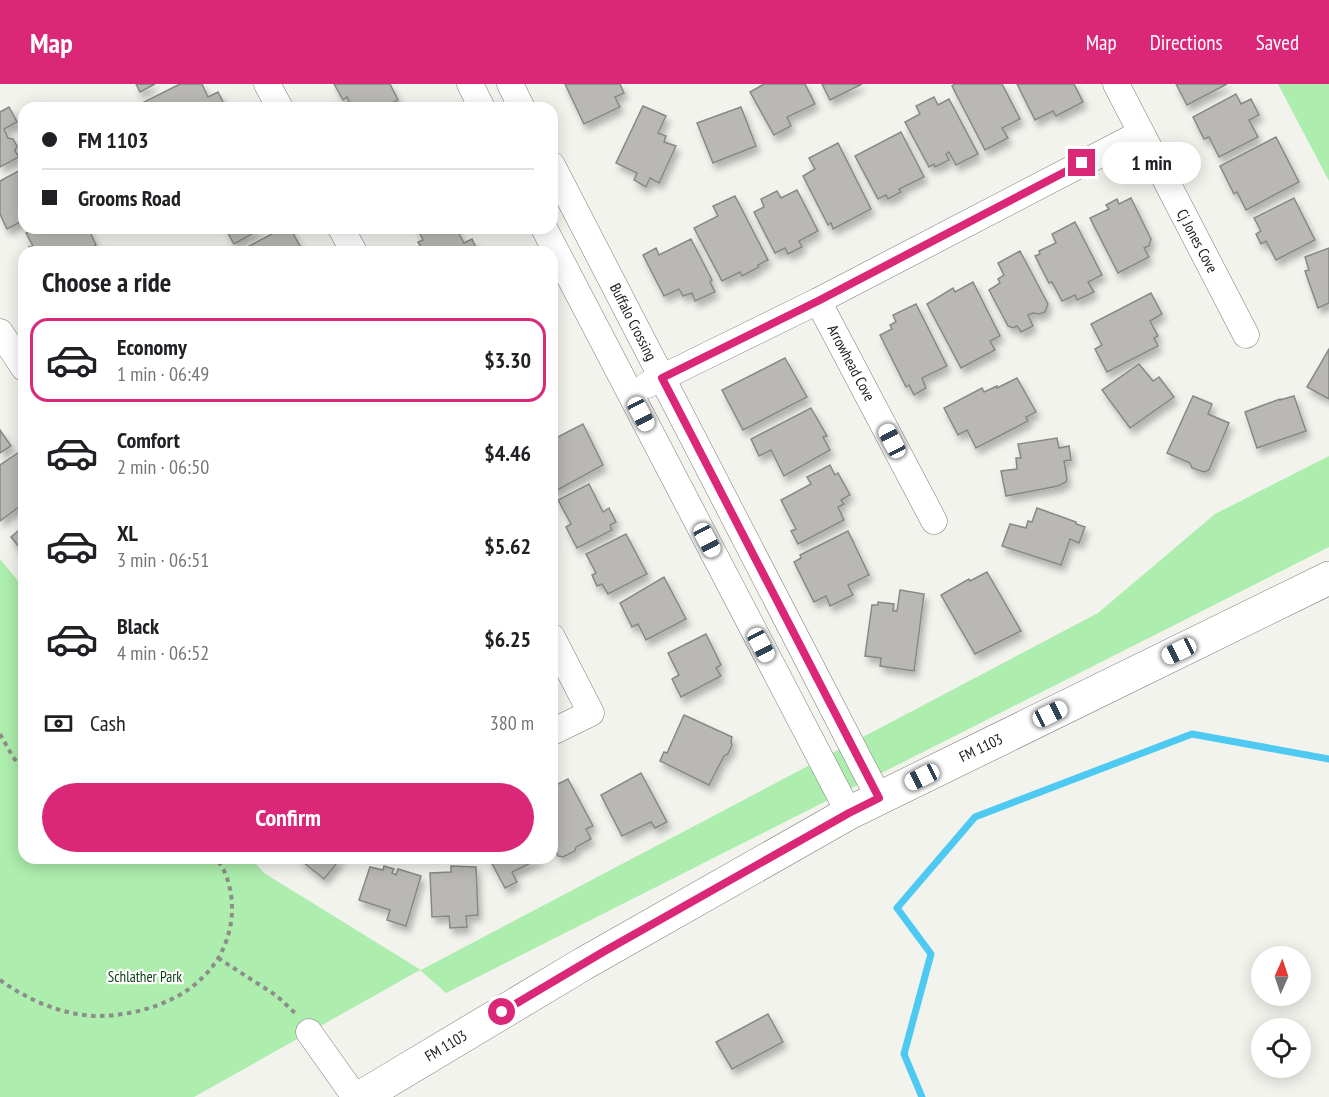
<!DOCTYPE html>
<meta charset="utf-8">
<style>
:root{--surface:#fff;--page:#f6f6f6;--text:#202124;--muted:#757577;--line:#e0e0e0;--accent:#db2777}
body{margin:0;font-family:"PT Sans Narrow",sans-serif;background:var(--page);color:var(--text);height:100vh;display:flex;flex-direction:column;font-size:22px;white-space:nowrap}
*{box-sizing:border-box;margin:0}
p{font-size:20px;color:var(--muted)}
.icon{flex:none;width:33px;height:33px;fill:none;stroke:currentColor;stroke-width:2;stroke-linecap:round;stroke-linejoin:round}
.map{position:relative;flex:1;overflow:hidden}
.panel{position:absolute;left:18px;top:162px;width:540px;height:618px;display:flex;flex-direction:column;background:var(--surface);border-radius:18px;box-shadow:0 3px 15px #0003}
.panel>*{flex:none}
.top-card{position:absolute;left:18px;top:18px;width:540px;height:132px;border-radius:18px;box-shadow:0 3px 15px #0003;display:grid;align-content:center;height:132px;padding:0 24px;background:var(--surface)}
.needle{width:39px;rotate:3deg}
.controls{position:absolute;left:1251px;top:862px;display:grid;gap:12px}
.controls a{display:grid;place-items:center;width:60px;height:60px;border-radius:50%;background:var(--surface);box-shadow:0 3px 15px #0003;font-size:30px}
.end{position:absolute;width:27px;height:27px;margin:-14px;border:8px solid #db2777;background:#fff;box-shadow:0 0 0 3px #fff}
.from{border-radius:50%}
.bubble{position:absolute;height:42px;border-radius:21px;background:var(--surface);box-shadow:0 3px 15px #0003;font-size:20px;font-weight:700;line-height:42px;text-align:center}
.car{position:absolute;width:18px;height:36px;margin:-18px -9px;border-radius:8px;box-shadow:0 0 4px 2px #0007;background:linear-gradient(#fff 24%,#345 0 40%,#fff 0 76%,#345 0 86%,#fff 0)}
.top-card b{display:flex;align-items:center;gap:21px;height:57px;font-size:22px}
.top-card b+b{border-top:2px solid var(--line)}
.top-card i{width:15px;height:15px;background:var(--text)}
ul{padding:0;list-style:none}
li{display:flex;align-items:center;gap:18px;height:84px;margin:0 12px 9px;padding:0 12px;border:3px solid transparent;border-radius:18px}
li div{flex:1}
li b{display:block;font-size:22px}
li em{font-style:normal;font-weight:700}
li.on{border-color:var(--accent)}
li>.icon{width:54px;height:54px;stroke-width:1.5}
h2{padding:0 24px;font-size:27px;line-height:72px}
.pay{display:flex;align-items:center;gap:15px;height:66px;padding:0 24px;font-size:22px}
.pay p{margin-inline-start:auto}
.button{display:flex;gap:12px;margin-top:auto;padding:12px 24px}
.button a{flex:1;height:69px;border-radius:36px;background:var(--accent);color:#fff;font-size:24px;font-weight:700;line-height:69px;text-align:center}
header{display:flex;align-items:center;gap:36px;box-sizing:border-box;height:84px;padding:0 30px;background:var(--accent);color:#fff}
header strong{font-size:28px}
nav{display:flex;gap:33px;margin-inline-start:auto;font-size:21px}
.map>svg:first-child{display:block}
</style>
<header>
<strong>Map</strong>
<nav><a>Map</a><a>Directions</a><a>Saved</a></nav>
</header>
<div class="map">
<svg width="1329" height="1013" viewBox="0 0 1329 1013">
<defs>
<filter id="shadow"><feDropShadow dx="3.5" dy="6" stdDeviation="3" flood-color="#0004"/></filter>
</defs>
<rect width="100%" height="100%" fill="#f3f3ee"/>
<g fill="#adedad">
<path d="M1278,0H1329V97Z"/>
<path d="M1329,372V463L446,909L420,886L194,1013H0V475L24,504V774H251L264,789L421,886L1098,529L1215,430Z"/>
</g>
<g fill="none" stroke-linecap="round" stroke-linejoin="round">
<path stroke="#4ec9f2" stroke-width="7" d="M922,1013L904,970L931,870L897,824L975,733L1192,650L1329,675"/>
</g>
<g fill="#b9b8b4" stroke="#888884" stroke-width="1.5" filter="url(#shadow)">
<path d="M136,0H155L140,8Z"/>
<path d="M180,0H202L208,13L218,8L226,24H145L142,19Z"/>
<path d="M334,0H390L398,16L383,24H352L347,13L343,16Z"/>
<path d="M565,0H620L624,9L615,13L620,23L584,40Z"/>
<path d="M764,0H805L815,20L787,33L791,42L774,51L750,8Z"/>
<path d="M822,0H862L830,16Z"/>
<path d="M955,0H1002L1020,35L1002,44L1008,54L985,66L952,2Z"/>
<path d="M1017,0H1074L1083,18L1056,32L1053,27L1035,36Z"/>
<path d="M1176,0H1227L1187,21Z"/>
<path d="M1236,10L1241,20L1251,15L1259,31L1249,36L1258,53L1219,73L1209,53L1204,55L1193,33Z"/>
<path d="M934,13L938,21L949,15L978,70L956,81L949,68L946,70L949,76L935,83L934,80L929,83L905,38L920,30L916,22Z"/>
<path d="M643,22L666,32L658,49L666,52L664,58L676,62L659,99L650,94L646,103L634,96L637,89L616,79Z"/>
<path d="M9,23L17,38L4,45L8,54L13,55L17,62L15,67L19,73L0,83V28Z"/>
<path d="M741,23L756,62L713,79L697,39Z"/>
<path d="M901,48L924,93L899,105L901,108L888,115L886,111L878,115L855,72Z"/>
<path d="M1276,53L1299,98L1246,126L1237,108L1234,110L1220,82Z"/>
<path d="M838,59L871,125L833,145L831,139L828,141L803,92L815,85L809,74Z"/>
<path d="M24,84V136L7,145L0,130V97Z"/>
<path d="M797,106L818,147L799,157L802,163L788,170L785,164L775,169L754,128L764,123L761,115L777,107L781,114Z"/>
<path d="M735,112L768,176L758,181L759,183L742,192L740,188L722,197L694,144L718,132L713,122Z"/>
<path d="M1131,114L1151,155L1149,162L1144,164L1149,173L1118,189L1090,134L1109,125L1106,121L1117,115L1119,120Z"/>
<path d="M1294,114L1315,156L1276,176L1266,157L1261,160L1256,150L1261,147L1254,134Z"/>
<path d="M1075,138L1102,191L1088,198L1094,208L1077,216L1075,211L1062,217L1052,198L1049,199L1035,172L1040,170L1039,167L1056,159L1052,150Z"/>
<path d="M36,144H88L96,161L83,168H31L29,163L33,162L26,149Z"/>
<path d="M225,144H263L234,160Z"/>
<path d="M283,144H290L300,162L289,168H238Z"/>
<path d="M417,144H456L464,159L472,155L478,168H424L418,158L423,156Z"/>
<path d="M691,155L712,196L710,198L715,208L695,217L692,209L683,212L679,205L664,212L643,171L656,164L659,171Z"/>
<path d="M1329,164V219L1318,224L1305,187L1309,186L1305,173Z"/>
<path d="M1020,167L1048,220L1045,228L1039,230L1033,229L1028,231L1033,242L1021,248L1017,242L1013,244L1008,242L989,206L1000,199L998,195L1004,191L998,179Z"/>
<path d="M973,198L1000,252L990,257L995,266L961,284L927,220L953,204L955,208Z"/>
<path d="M1151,209L1162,230L1150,237L1158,252L1154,254L1158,262L1107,288L1095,265L1102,261L1091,240Z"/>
<path d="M916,220L947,282L922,294L926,304L914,311L909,301L906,303L880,251L892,245L890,241L896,238L893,231Z"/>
<path d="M1329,265V315L1307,303Z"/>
<path d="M785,274L807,313L743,346L722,306Z"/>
<path d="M1139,280L1153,297L1159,293L1174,313L1130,344L1102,306Z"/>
<path d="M1017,294L1036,328L1026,333L1028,337L976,364L967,346L958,351L944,324L982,304L984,308L997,302V304Z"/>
<path d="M1193,312L1212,320L1208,330L1229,339L1209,386L1204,388L1192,384L1190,379L1167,369Z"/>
<path d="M1294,312L1306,347L1257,364L1245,328L1280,315V316Z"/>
<path d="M811,324L827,352L823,353L830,366L784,392L771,366L759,372L751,355Z"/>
<path d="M583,340L603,381L552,409V356Z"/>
<path d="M0,346L11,362L0,369Z"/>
<path d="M1057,354L1059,364L1069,362L1071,376L1064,377L1067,395L1066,398L1058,402L1006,412L1001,387L1017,385L1016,374H1021L1018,360Z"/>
<path d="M24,365V419L0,437V381Z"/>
<path d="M830,381L835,391L838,389L850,411L841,416L844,420L838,423L844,436L798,460L791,447L796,445L781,416L811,400L807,393Z"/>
<path d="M589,400L603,428L609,424L616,438L610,441L612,446L577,464L566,443L571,440L558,416Z"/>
<path d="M1037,424L1076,438V440L1085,443L1079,459L1070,455L1061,481L1002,462L1010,440L1026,444L1028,437L1032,438Z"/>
<path d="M24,442V469L11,453Z"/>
<path d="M848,447L869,491L848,501L853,511L830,522L826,512L814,518L794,478L801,474L800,471Z"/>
<path d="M626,450L647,490L608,510L602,500L597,502L592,491L596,489L586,470Z"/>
<path d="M987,488L1021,547L975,570L941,511L969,495L970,497Z"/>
<path d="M664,493L686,535L646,556L638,540L632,543L620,519Z"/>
<path d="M900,506L924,510L914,587L880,582L881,574L865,572L872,521H878V518L894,520L893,527H897Z"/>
<path d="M706,550L721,581L716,584L721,592L681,613L672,595L679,591L668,569Z"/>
<path d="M684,631L732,653L731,657L732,661L728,670L724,672L709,701L660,677L664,668L667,669Z"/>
<path d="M641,689L667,738L655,744L651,738L622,752L601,711Z"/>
<path d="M568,695L593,742L586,745L591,755L576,763L575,767L563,773L558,772L552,759V703Z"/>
<path d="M298,774H341L324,795Z"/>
<path d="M489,774H541L512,788L517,798L505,804Z"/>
<path d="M384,782L394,785L392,789L396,791L398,785L421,792L406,842L387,836L390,826L359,816L370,783L383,786Z"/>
<path d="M451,782L476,783L478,831L466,832L467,843L450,844L449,832L432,833L430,789L451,788Z"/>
<path d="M768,930L783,958L732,985L716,958Z"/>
</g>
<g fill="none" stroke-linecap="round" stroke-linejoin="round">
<defs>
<g id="minor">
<path d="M267,0L280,24"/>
<path d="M470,0L482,24"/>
<path d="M510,0L522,24"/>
<path d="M1116,0L1246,251"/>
<path d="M552,81L879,714"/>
<path d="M341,144L354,168"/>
<path d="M544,144L849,729"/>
<path d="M818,217L934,437"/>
<path d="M0,248L24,284"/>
<path d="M647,301L818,217L1141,49"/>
<path d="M552,553L591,629L552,648"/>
<path d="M309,948L355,1013"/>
</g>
<path id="major" d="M361,1013L583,880L849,729L1329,494"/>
</defs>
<use href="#minor" stroke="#7d7c79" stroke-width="27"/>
<use href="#major" stroke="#7d7c79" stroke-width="34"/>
<g stroke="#8d8d8a" stroke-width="4" stroke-dasharray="4.5 4.5" stroke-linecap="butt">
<path d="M0,650L13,673L24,687"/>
<path d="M218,874L277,912L295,929"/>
<path d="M0,896C28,916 62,931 97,932C133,932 176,920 202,894C229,869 239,829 227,794C225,787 220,780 216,774"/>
</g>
<use href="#minor" stroke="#fff" stroke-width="26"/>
<use href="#major" stroke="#fff" stroke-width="33"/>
</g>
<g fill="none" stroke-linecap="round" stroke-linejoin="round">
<path stroke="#db2777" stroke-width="8" d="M502,928L603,868L849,729L879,714L662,294L818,217L1082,79"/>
</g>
<g text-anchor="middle" stroke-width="4.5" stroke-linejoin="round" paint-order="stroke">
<g font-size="15" fill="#1a1a18" stroke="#fff">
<text transform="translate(1197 157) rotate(62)" y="5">Cj Jones Cove</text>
<text transform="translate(633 238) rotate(63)" y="5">Buffalo Crossing</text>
<text transform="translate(851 279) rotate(62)" y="5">Arrowhead Cove</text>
<text transform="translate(981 664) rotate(-26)" y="5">FM 1103</text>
<text transform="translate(446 962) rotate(-31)" y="5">FM 1103</text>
</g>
<g font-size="15" fill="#083d0f" stroke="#fff">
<text x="145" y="898">Schlather Park</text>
</g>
</g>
</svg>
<div class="controls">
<a><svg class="needle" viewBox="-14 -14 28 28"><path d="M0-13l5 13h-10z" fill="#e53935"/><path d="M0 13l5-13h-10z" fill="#757577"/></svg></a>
<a><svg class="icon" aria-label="locate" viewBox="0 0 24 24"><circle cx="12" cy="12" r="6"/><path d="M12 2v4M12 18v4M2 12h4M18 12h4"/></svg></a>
</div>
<i class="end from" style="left:502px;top:928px"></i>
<i class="end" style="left:1082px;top:79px"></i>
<div class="bubble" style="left:1102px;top:58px;width:99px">1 min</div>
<i class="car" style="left:641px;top:330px;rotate:152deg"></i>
<i class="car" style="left:892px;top:357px;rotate:332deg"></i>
<i class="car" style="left:707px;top:456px;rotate:152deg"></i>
<i class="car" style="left:761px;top:561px;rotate:152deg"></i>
<i class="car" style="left:1179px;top:567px;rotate:244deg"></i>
<i class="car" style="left:1050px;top:630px;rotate:64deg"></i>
<i class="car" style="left:922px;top:693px;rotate:244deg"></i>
<div class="top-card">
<b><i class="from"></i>FM 1103</b>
<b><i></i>Grooms Road</b>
</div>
<section class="panel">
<h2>Choose a ride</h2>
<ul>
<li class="on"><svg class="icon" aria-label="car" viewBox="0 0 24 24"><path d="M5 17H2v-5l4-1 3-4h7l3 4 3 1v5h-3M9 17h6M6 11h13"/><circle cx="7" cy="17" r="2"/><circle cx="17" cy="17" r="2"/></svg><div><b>Economy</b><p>1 min · 06:49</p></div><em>$3.30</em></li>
<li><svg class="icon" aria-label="car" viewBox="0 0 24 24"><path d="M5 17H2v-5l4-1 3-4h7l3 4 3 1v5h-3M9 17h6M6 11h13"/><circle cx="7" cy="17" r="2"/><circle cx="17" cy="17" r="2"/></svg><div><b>Comfort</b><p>2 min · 06:50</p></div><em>$4.46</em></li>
<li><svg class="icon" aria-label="car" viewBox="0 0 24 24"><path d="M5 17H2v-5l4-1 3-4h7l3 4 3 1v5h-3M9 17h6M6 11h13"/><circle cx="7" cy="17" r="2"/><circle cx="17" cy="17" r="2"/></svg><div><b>XL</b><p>3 min · 06:51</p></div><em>$5.62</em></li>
<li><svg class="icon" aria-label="car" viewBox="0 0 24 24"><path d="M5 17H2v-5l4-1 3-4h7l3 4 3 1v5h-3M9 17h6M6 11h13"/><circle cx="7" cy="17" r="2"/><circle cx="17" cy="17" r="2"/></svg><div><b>Black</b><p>4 min · 06:52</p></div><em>$6.25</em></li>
</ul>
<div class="pay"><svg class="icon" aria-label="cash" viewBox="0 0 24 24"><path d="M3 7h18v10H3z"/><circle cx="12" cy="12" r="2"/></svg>Cash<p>380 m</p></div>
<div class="button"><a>Confirm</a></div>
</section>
</div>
